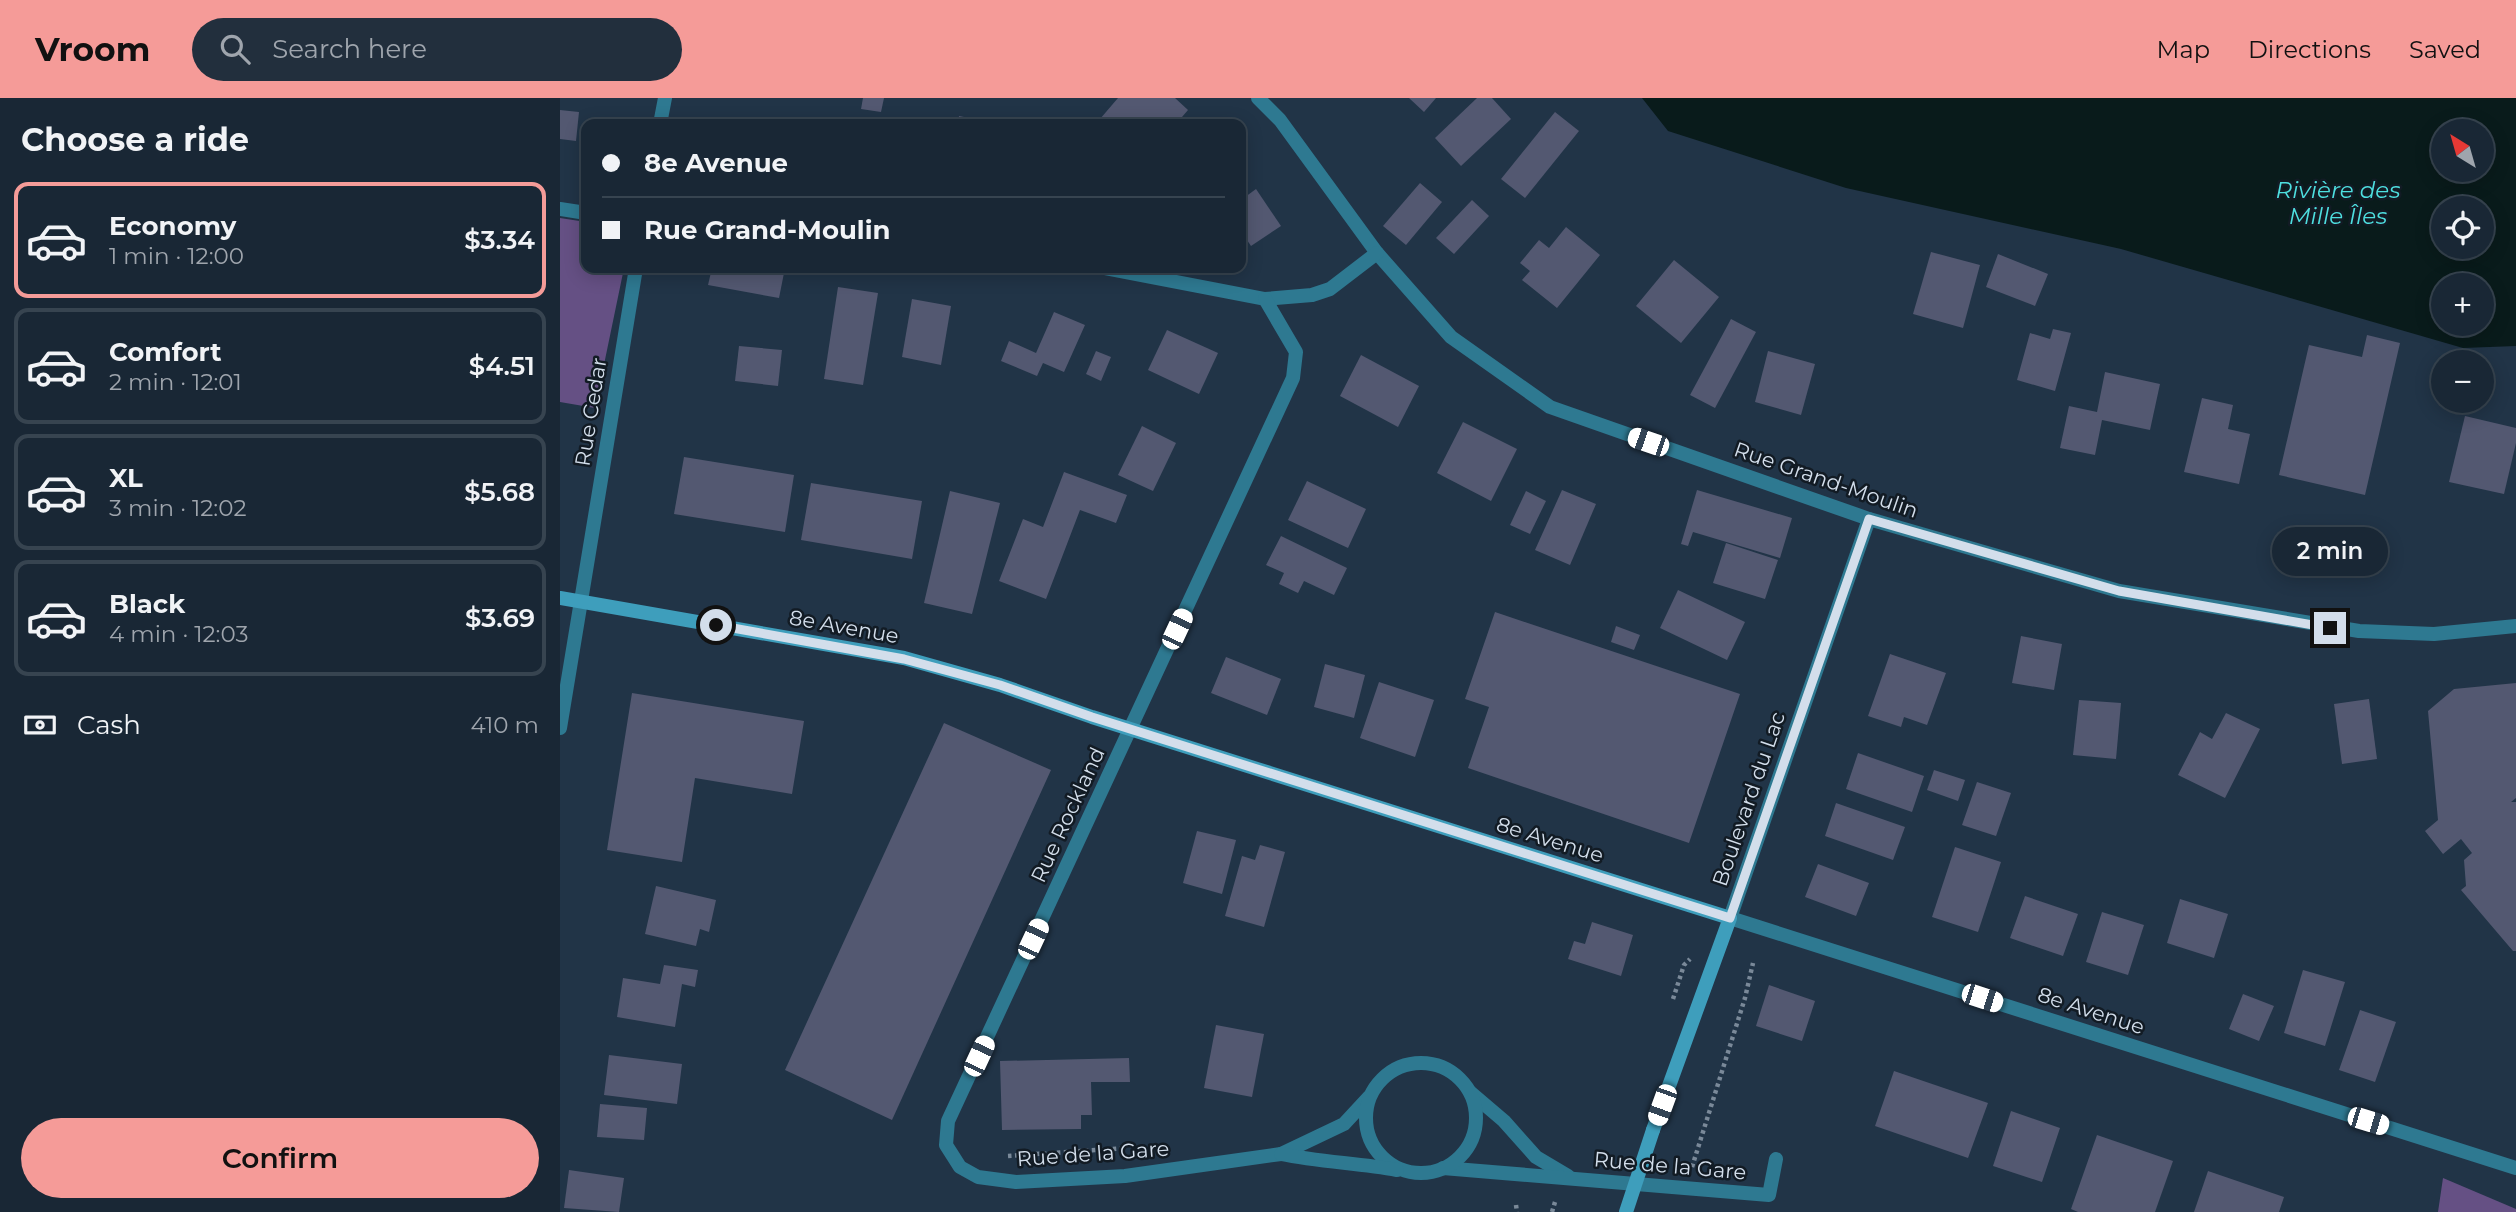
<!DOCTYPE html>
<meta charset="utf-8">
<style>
:root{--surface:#192735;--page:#222f3d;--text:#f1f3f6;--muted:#9fa5ad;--line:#374450;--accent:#f59b98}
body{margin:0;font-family:Montserrat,sans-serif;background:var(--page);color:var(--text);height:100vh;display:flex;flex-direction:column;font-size:26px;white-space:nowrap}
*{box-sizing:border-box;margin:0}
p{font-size:23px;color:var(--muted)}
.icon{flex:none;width:38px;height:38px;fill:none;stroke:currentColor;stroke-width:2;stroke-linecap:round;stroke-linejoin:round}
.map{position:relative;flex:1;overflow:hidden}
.side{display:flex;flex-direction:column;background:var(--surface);width:560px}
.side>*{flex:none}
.hud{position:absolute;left:21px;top:21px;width:665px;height:154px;border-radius:14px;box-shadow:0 4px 18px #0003,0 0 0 2px var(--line);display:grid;align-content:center;height:154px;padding:0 21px;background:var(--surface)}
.needle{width:46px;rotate:323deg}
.buttons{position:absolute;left:1871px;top:21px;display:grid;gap:14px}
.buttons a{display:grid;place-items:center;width:63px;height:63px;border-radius:50%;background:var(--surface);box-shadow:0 4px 18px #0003,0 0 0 2px var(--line);font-size:35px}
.end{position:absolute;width:32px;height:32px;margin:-16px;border:9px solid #d3deeb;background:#111;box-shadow:0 0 0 4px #111}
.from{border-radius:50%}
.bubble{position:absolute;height:49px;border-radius:24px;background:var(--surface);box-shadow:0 4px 18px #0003,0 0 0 2px var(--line);font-size:23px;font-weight:600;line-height:49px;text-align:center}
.car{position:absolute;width:21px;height:42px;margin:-21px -10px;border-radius:9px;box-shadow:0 0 5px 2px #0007;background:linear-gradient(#fff 24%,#345 0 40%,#fff 0 76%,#345 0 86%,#fff 0)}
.hud b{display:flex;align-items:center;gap:24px;height:66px;font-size:26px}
.hud b+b{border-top:2px solid var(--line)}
.hud i{width:18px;height:18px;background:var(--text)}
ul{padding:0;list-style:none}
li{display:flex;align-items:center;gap:21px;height:116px;margin:0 14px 10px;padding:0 7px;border:4px solid var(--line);border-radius:14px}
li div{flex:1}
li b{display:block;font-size:26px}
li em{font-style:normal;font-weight:600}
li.selected{border-color:var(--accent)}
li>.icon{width:63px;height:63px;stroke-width:1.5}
h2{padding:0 21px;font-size:32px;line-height:84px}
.pay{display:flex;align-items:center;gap:18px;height:77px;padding:0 21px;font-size:26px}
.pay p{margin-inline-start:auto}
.action{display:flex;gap:14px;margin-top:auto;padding:14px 21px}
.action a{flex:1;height:80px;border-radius:42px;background:var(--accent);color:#111;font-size:28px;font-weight:600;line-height:80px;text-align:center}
header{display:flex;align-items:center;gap:42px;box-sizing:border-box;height:98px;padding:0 35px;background:var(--accent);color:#111}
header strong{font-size:33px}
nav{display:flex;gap:38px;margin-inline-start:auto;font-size:24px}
.search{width:490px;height:63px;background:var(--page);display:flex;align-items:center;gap:18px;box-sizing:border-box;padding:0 24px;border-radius:38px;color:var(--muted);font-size:26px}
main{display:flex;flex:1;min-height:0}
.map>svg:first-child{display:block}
</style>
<header>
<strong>Vroom</strong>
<div class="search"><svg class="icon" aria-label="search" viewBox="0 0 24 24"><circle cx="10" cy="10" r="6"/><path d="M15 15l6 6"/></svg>Search here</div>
<nav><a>Map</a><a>Directions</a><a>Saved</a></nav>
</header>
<main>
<section class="side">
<h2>Choose a ride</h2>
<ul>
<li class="selected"><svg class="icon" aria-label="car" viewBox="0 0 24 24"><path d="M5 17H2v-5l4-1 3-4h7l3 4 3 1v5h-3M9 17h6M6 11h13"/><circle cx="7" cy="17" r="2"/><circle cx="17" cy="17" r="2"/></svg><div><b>Economy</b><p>1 min · 12:00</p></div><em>$3.34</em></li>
<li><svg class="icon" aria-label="car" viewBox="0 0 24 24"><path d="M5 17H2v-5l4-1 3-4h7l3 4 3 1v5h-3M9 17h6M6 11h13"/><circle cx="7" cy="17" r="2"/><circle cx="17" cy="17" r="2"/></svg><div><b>Comfort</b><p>2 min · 12:01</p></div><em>$4.51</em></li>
<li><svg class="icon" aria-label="car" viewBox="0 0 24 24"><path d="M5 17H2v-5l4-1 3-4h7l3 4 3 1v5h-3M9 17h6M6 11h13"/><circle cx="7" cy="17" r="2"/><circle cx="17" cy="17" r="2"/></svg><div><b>XL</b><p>3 min · 12:02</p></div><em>$5.68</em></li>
<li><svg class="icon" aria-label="car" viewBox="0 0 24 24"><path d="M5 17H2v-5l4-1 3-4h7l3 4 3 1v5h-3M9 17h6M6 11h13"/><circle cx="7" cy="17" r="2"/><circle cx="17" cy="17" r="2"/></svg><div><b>Black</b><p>4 min · 12:03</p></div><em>$3.69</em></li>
</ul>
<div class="pay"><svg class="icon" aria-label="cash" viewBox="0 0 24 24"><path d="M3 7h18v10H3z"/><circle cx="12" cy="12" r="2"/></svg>Cash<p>410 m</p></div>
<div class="action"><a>Confirm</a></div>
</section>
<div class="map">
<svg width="1956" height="1114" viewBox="0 0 1956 1114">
<rect width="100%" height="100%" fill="#213447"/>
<g fill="#655084">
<path d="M0,120L26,124V170H64L35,310L0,304Z"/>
<path d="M1883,1080L1956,1111V1114H1878Z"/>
</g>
<path fill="#091b1b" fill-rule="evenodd" d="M1082,0H1956V248L1903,250L1561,151L1286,90L1108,33ZM1883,33H1922V72H1883ZM1883,110H1922V149H1883ZM1883,187H1922V226H1883Z"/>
<g fill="#535871">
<path d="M303,0H324L321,14L301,11Z"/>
<path d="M558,0H615L628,12L616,26H545L540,21Z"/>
<path d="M849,0H876L864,14Z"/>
<path d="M917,0H932L951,21L901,68L875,40Z"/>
<path d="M0,12L19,14L16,43L0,41Z"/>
<path d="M995,14L1019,33L965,100L941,81Z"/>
<path d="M399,18L434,25V26H398Z"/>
<path d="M860,85L882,104L846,147L823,128Z"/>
<path d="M696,91L721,128L691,148L681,133V102Z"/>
<path d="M912,102L929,118L894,156L876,140Z"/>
<path d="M1006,129L1040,157L997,210L962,182L970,173L960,165L979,142L989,150Z"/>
<path d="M1371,154L1420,167L1403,230L1353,216Z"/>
<path d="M1438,156L1488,176L1475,208L1426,189Z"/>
<path d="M1114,162L1159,199L1121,245L1076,208Z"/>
<path d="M152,170H225L219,200L148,187Z"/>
<path d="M278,189L318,195L303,287L264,281Z"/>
<path d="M352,201L391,208L381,267L342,259Z"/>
<path d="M494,214L525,227L504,274L483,265L477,278L441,263L449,243L476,255Z"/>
<path d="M1171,221L1196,234L1155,310L1130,297Z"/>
<path d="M1493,231L1511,235L1495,293L1457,282L1470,235L1490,241Z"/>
<path d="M607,232L658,255L639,296L588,272Z"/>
<path d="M1807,237L1840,245L1805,397L1719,377L1749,247L1802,259Z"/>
<path d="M179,248L222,252L218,288L175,283Z"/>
<path d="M536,253L551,259L541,283L526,276Z"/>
<path d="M1208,253L1255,266L1241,317L1195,304Z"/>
<path d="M801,257L859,288L838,329L780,298Z"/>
<path d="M1545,274L1600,286L1590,332L1542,322L1535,357L1500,350L1509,308L1537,314Z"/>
<path d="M1642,300L1673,307L1668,331L1690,336L1679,386L1624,374Z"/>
<path d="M1905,318L1956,330V345L1944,396L1889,384Z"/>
<path d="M903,324L957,351L931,403L877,375Z"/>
<path d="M582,328L616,345L593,393L558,377Z"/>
<path d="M124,359L234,377L225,434L114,416Z"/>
<path d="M504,374L567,397L556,425L520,412L486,501L439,483L463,421L483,429Z"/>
<path d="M747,383L806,411L788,450L728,422Z"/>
<path d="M251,385L362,403L352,461L241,442Z"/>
<path d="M1002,392L1036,406L1010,467L975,452Z"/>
<path d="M1137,392L1232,420L1220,460L1133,434L1128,448L1121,446Z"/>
<path d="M390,393L440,405L412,516L364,505Z"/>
<path d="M966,393L986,403L970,436L950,427Z"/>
<path d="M721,438L787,470L774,497L744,483L738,495L719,486L724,475L706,467Z"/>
<path d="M1166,445L1218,462L1205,501L1153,485Z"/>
<path d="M1118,492L1185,524L1167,562L1100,530Z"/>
<path d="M935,514L1180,596L1129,745L908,670L929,609L905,601Z"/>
<path d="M1056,528L1080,537L1074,552L1051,544Z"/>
<path d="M1461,538L1502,546L1494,592L1452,585Z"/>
<path d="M1330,556L1386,575L1367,627L1344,619L1341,629L1308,618Z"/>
<path d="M666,559L721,581L707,617L651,595Z"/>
<path d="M765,566L805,577L794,620L754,609Z"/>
<path d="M819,584L874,602L855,659L800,640Z"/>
<path d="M1956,585V700L1951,704H1956V853H1953L1901,792L1906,788L1904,762L1912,755L1901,741L1883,756L1865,733L1878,722L1868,613L1894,591Z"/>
<path d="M72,595L244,623L232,696L135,680L122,764L47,752Z"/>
<path d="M1809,601L1817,661L1782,666L1774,606Z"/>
<path d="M1519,602L1561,605L1556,661L1513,657Z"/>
<path d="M1666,615L1700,631L1665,700L1618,677L1640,634L1652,641Z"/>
<path d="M384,625L491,672L332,1022L225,972Z"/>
<path d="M1298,655L1364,678L1352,714L1286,691Z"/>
<path d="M1374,672L1405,682L1398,703L1367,692Z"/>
<path d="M1417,684L1451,695L1436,738L1402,727Z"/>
<path d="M1276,705L1345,729L1333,762L1265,738Z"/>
<path d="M637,733L676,742L662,796L623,785Z"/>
<path d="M700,747L725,754L704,829L665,818L682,758L695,762Z"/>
<path d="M1395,749L1441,764L1418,834L1372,819Z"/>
<path d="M1258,766L1309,785L1296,818L1245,799Z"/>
<path d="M96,788L156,802L149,834L140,831L136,848L85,836Z"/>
<path d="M1465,798L1518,816L1503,858L1450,840Z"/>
<path d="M1620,801L1668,816L1654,860L1607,845Z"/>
<path d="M1542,814L1584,827L1568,877L1526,864Z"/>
<path d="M1032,824L1073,837L1061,878L1008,861L1014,843L1025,846Z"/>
<path d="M104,867L138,872L135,889L122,886L115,929L57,919L63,880L100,886Z"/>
<path d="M1743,872L1785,884L1765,948L1724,935Z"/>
<path d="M1209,887L1255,903L1242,943L1196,928Z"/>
<path d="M1683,896L1714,908L1699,943L1669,931Z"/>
<path d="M1800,912L1836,924L1815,984L1779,972Z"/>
<path d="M656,927L704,936L692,999L644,990Z"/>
<path d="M49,957L122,966L117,1006L44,997Z"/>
<path d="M569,960L570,984H531L532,1017H521V1031L442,1032L440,963Z"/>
<path d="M1334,973L1428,1005L1408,1060L1315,1028Z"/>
<path d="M40,1006L87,1010L84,1042L37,1039Z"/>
<path d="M1451,1013L1500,1030L1482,1084L1433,1068Z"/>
<path d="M1537,1037L1613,1063L1595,1114H1518L1511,1111Z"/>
<path d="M9,1072L64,1080L59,1114L4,1110Z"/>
<path d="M1648,1073L1724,1099L1719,1114H1634Z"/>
</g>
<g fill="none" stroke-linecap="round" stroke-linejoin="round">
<g stroke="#7a8999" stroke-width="4.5" stroke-dasharray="3.5 3.5" stroke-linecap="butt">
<path d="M1113,901L1124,867L1130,861"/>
<path d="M448,1058L566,1050"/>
<path d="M1132,1069L1185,900L1193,865"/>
<path d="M956,1107L957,1114"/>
<path d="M992,1114L995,1104"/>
</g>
<g stroke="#2e7991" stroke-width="14">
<path d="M910,994L944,1023L976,1059L1008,1078"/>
<path d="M883,1070L1209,1097L1216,1061"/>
</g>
<g stroke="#2e7991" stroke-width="14">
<path d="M698,0L720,22L817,155L891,239L990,309L1309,421L1559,493L1799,533L1874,536L1956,528"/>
<path d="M100,26L105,0"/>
<path d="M0,111L26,115"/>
<path d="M544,170L705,201L752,197L770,191L817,155"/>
<path d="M705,201L736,254L733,280L388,1023L386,1047L400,1069L418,1079L456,1084L565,1078L721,1056L784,1026L809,999"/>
<path d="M1309,421L1170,820L1956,1070"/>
<path d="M0,630L76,170"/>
<circle cx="861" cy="1020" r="55"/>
<path d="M721,1056C759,1064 798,1065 837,1072"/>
</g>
<path stroke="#3e9ebc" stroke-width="14" d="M0,500L344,560L440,587L532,619L1170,820L1093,1032"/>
<path stroke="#3e9ebc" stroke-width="14" d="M1066,1114L1093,1032"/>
</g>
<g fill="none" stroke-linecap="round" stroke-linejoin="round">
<path stroke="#d3deeb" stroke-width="9" d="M156,527L344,561L440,587L532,619L1170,820L1309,421L1559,493L1770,530"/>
</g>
<g text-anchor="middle" stroke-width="5" stroke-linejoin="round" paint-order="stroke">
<g font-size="21" fill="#d3deeb" stroke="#121b24">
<text transform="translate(31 314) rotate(-81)" y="7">Rue Cedar</text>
<text transform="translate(1266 382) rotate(19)" y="7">Rue Grand-Moulin</text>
<text transform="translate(284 529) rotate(10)" y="7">8e Avenue</text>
<text transform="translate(1189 701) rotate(-71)" y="7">Boulevard du Lac</text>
<text transform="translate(508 717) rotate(-65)" y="7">Rue Rockland</text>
<text transform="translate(990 742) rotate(17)" y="7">8e Avenue</text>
<text transform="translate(1531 913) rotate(18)" y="7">8e Avenue</text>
<text transform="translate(533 1056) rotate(-4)" y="7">Rue de la Gare</text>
<text transform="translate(1110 1068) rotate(5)" y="7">Rue de la Gare</text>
</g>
<g font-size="23" font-style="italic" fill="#4edfe0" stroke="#121b24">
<text x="1778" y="100">Rivière des<tspan x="1778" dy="26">Mille Îles</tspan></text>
</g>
</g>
</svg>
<div class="buttons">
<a><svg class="needle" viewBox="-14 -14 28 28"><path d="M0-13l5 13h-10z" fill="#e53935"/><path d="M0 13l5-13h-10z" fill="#9fa5ad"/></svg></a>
<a><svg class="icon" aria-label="locate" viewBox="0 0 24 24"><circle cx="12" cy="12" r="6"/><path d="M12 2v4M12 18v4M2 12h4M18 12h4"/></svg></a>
<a>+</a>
<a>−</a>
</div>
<i class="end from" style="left:156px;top:527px"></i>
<i class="end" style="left:1770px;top:530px"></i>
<div class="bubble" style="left:1712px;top:429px;width:116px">2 min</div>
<i class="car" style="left:1088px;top:344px;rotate:289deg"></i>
<i class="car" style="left:617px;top:531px;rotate:25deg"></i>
<i class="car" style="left:473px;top:841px;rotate:25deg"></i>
<i class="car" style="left:1422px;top:900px;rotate:108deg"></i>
<i class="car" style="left:419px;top:958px;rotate:25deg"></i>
<i class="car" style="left:1102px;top:1007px;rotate:200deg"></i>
<i class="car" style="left:1808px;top:1023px;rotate:107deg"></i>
<div class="hud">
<b><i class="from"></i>8e Avenue</b>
<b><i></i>Rue Grand-Moulin</b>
</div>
</div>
</main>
